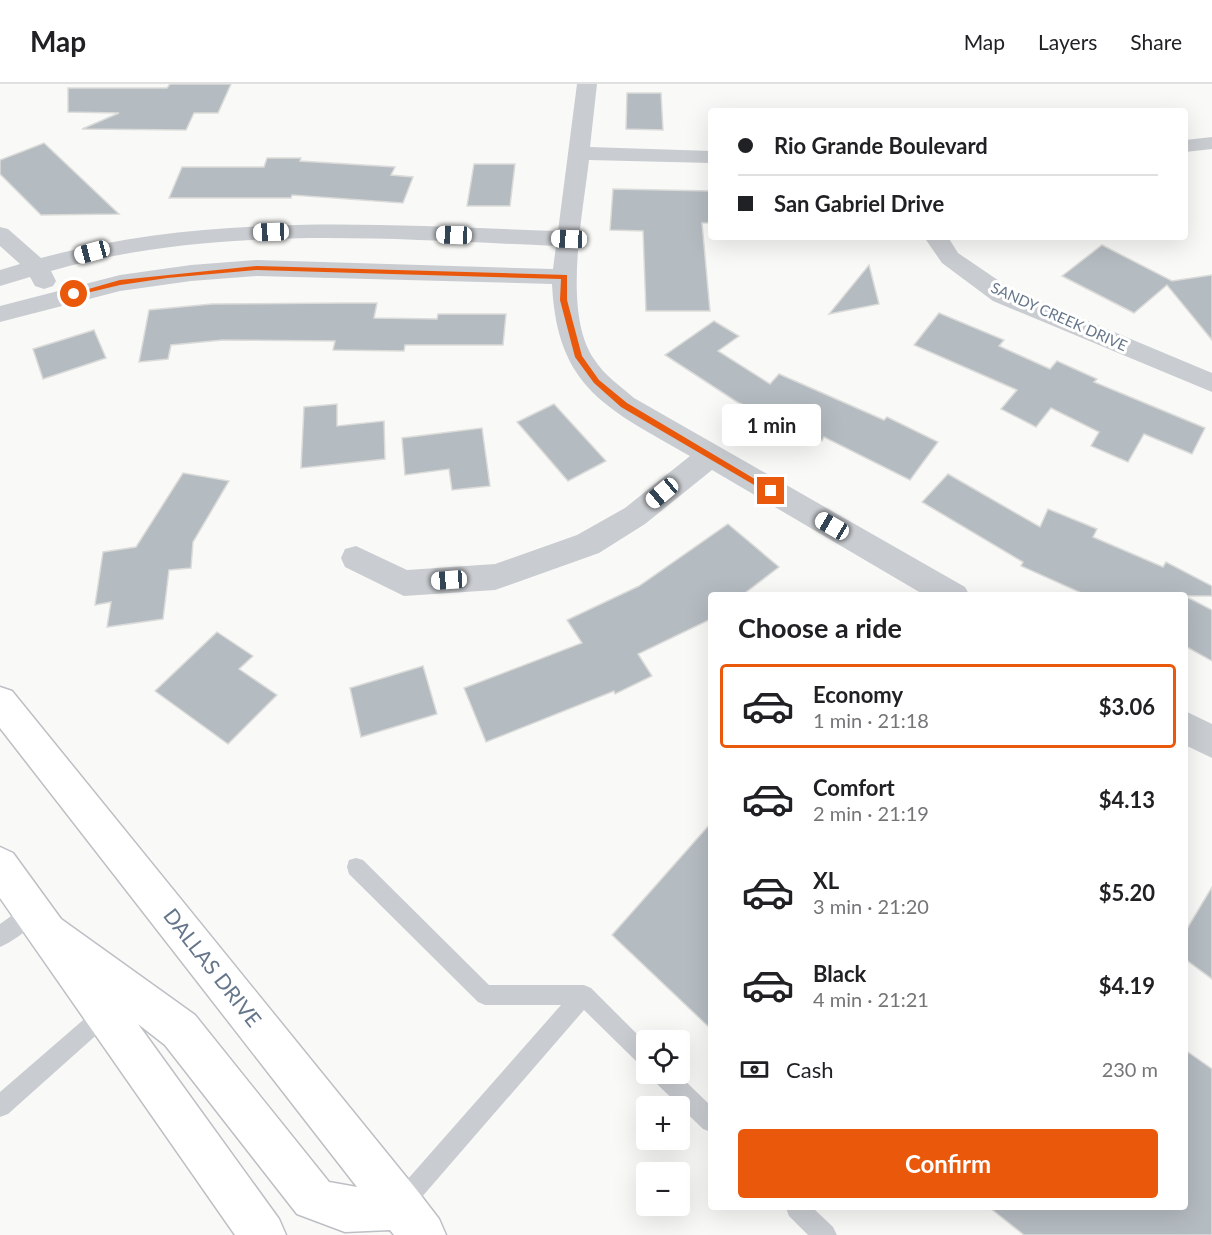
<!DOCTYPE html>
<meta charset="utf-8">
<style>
:root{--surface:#fff;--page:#f6f6f6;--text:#202124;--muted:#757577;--line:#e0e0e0;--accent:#ea580c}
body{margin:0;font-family:Lato,sans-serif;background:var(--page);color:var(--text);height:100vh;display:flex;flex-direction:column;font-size:22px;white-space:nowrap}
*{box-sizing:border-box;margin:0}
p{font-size:20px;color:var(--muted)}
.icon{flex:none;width:33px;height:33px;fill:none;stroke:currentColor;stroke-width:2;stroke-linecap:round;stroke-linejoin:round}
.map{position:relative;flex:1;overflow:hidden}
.side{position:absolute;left:708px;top:508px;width:480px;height:618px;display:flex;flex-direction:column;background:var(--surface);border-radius:6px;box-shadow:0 6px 24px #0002}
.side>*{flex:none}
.top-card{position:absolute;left:708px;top:24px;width:480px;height:132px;border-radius:6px;box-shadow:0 6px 24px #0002;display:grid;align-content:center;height:132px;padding:0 30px;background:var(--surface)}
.fabs{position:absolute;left:636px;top:946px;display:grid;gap:12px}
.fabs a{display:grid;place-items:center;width:54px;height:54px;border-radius:6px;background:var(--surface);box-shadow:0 6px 24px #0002;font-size:30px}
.end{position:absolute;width:27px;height:27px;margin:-14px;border:8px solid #ea580c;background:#fff;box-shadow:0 0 0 3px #fff}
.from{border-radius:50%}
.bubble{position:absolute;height:42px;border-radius:6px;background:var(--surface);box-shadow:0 6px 24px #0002;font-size:20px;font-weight:700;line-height:42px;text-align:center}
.car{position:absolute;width:18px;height:36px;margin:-18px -9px;border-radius:8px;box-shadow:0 0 4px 2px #0007;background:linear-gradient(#fff 24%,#345 0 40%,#fff 0 76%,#345 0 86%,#fff 0)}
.top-card b{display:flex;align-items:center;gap:21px;height:57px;font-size:22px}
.top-card b+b{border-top:2px solid var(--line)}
.top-card i{width:15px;height:15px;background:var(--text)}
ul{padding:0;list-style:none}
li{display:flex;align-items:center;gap:18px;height:84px;margin:0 12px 9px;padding:0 18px;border:3px solid transparent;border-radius:6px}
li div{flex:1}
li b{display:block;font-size:22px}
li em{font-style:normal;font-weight:700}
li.selected{border-color:var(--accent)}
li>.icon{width:54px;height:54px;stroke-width:1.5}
h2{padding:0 30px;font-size:27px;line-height:72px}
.pay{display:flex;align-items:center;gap:15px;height:66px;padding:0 30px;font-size:22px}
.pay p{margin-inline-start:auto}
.action{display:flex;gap:12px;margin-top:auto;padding:12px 30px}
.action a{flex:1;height:69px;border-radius:6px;background:var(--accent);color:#fff;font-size:24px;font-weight:700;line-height:69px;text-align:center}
header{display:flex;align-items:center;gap:36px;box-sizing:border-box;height:84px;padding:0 30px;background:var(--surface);border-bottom:2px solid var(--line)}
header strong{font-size:28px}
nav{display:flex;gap:33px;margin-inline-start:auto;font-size:21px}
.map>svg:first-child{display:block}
</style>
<header>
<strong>Map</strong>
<nav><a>Map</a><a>Layers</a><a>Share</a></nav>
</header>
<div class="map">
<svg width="1212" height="1151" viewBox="0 0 1212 1151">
<rect width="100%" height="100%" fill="#f9f9f7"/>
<g fill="#b4bbc1" stroke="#dbdbd9" stroke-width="1.5">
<path d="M170,0H231L218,29H194L186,46L82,45L119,29L68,28V4H167Z"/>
<path d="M627,9H661L663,46L626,45Z"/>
<path d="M44,59L119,130L41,131L0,90V76Z"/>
<path d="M267,74H301L300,77L395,83L391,91L413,93L403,119L292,111L291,114H169L182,83H264Z"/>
<path d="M474,80H515L510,122H467Z"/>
<path d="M613,105L711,107V139H702L710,227H646L643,147L610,146Z"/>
<path d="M1102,161L1172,197L1212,191V256L1167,201L1134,229L1062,192Z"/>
<path d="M869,181L879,220L829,230Z"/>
<path d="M345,219H377L374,234L437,235L438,230H506L503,261H405L404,267L333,266L335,257L223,256L171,261L168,275L139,278L149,226L212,220Z"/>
<path d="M939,229L1004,256L999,262L1050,285L1057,277L1097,295L1094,298L1205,344L1192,370L1144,350L1128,378L1091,362L1099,348L1051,324L1036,343L1001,325L1017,306L914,261Z"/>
<path d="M714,237L739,252L718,267L770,300L779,290L884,336L887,333L938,358L910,396L824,353L822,357L737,318L665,271Z"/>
<path d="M94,246L106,274L43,295L33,265Z"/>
<path d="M337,320V342L384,337L385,375L301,384L304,323Z"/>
<path d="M554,320L606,377L568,397L517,338Z"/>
<path d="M482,344L490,402L452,406L449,385L405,391L402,354Z"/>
<path d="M183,389L229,397L193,458L191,484L169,486L163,535L107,543L111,518L95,521L103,468L136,463Z"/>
<path d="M948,390L1040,443L1048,425L1097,445L1093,453L1163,483L1166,478L1212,502V512H1088L1021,482L1023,478L922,418Z"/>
<path d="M728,440L779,483L741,512H711V535L638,570L652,592L615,610L614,607L486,658L464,604L582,559L567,536L639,502Z"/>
<path d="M1185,512L1212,526V577L1185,562Z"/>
<path d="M217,548L253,572L239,585L277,611L228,660L155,607Z"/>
<path d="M423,582L437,630L361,653L350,604Z"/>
<path d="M711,739V945L612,851Z"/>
<path d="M1212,803V895L1185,875V848Z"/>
<path d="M1185,966L1212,985V1151H1024L990,1124H1185Z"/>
</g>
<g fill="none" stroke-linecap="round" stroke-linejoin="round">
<defs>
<path id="primary" d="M0,603L12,607L416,1105L439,1135L446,1151H394L390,1146L345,1148L297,1130L165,961L138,940L279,1135L286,1151H235L0,814V763L13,769L61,835L195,931L329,1098L357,1103L0,644Z"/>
</defs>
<use href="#primary" stroke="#bcbfc4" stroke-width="3"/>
<g fill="#c9ccd0" fill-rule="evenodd">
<path d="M356,774L363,776L489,901H584L591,904L646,959V984L639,980L584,926L408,1129L400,1132L392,1129L389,1121L392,1113L561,921H485L478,918L349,790L347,783L349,776Z"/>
<path d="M32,817L39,820L42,827C36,841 14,857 0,863V840Z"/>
<path d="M104,921L111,924L114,931L111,938L8,1030L0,1033V1008L97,924Z"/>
<path d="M652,990H678L711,1022V1048L703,1045L655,998Z"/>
<path d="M786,1124H813L833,1143L837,1151H808L789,1132Z"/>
</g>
<g fill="#c9ccd0" fill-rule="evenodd">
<path d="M577,0H597L590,63L711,67V79L589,76C583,130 562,228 594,275C604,291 620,302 634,314L965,503L970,512H926L712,386L645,440L599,469L495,506L404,512L345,483L341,474L345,465L356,462L407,486L495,480L577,451L625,424L690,372C609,325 557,306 552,200L257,192L191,197L120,207L0,238V222L120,191L191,181L257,176L553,185L556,162C388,155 215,140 51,187L56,197L53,202L44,205L35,202L30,193L0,202V186L20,180L0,162V143L8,145L41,174C210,128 385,141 558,147Z"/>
<path d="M1212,53V65L1185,68V56Z"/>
<path d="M924,153H948L958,169L1011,205L1212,289V308L993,217L942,179Z"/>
<path d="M1185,627L1212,640V674L1185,661Z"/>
</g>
<use href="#primary" fill="#fff" fill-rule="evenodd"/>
</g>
<path fill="#ea580c" d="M257,182L567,191V216L582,272L599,296L627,319L775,407L774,409H768L621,323L594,299L575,273L560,216L561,195L257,186L167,194L120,201L74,212L71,210L120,196Z"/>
<g text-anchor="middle" stroke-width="6" stroke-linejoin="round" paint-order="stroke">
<g font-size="15" fill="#66768a" stroke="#fff">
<text transform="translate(1059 233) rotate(24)" y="5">SANDY CREEK DRIVE</text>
</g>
<g font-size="21" fill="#66768a" stroke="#fff">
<text transform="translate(212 884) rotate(52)" y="7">DALLAS DRIVE</text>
</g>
</g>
</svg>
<div class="fabs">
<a><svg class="icon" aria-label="locate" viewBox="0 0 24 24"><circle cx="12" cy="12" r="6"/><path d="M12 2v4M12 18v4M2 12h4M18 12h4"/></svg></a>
<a>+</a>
<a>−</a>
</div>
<i class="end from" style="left:74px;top:210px"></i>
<i class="end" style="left:771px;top:407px"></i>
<div class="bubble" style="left:722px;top:320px;width:99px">1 min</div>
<i class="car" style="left:271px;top:148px;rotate:268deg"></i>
<i class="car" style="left:454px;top:151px;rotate:272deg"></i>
<i class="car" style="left:569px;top:155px;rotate:272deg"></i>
<i class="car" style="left:92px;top:168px;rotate:255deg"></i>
<i class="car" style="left:662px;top:409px;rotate:230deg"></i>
<i class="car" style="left:832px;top:442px;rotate:300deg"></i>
<i class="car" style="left:449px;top:496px;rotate:266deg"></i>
<div class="top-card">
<b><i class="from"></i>Rio Grande Boulevard</b>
<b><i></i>San Gabriel Drive</b>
</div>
<section class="side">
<h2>Choose a ride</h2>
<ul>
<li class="selected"><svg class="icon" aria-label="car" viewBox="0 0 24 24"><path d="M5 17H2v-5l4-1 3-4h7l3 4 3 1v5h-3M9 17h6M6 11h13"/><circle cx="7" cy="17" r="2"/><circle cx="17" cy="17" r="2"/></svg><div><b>Economy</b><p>1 min · 21:18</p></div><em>$3.06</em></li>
<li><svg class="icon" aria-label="car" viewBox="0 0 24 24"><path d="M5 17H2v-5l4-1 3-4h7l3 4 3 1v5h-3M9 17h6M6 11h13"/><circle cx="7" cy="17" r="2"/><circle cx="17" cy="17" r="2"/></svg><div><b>Comfort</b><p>2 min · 21:19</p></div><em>$4.13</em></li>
<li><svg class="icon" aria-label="car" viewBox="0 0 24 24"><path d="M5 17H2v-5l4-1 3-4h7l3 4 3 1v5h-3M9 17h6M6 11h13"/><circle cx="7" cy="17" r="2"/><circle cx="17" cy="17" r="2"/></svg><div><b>XL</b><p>3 min · 21:20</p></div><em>$5.20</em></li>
<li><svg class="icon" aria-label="car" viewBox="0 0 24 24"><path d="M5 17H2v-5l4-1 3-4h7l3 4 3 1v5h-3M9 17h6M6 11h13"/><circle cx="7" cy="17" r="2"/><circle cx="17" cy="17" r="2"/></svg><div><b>Black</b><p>4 min · 21:21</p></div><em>$4.19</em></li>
</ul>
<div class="pay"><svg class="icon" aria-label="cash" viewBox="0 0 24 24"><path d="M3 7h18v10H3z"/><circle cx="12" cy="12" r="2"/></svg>Cash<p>230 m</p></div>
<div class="action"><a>Confirm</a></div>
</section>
</div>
